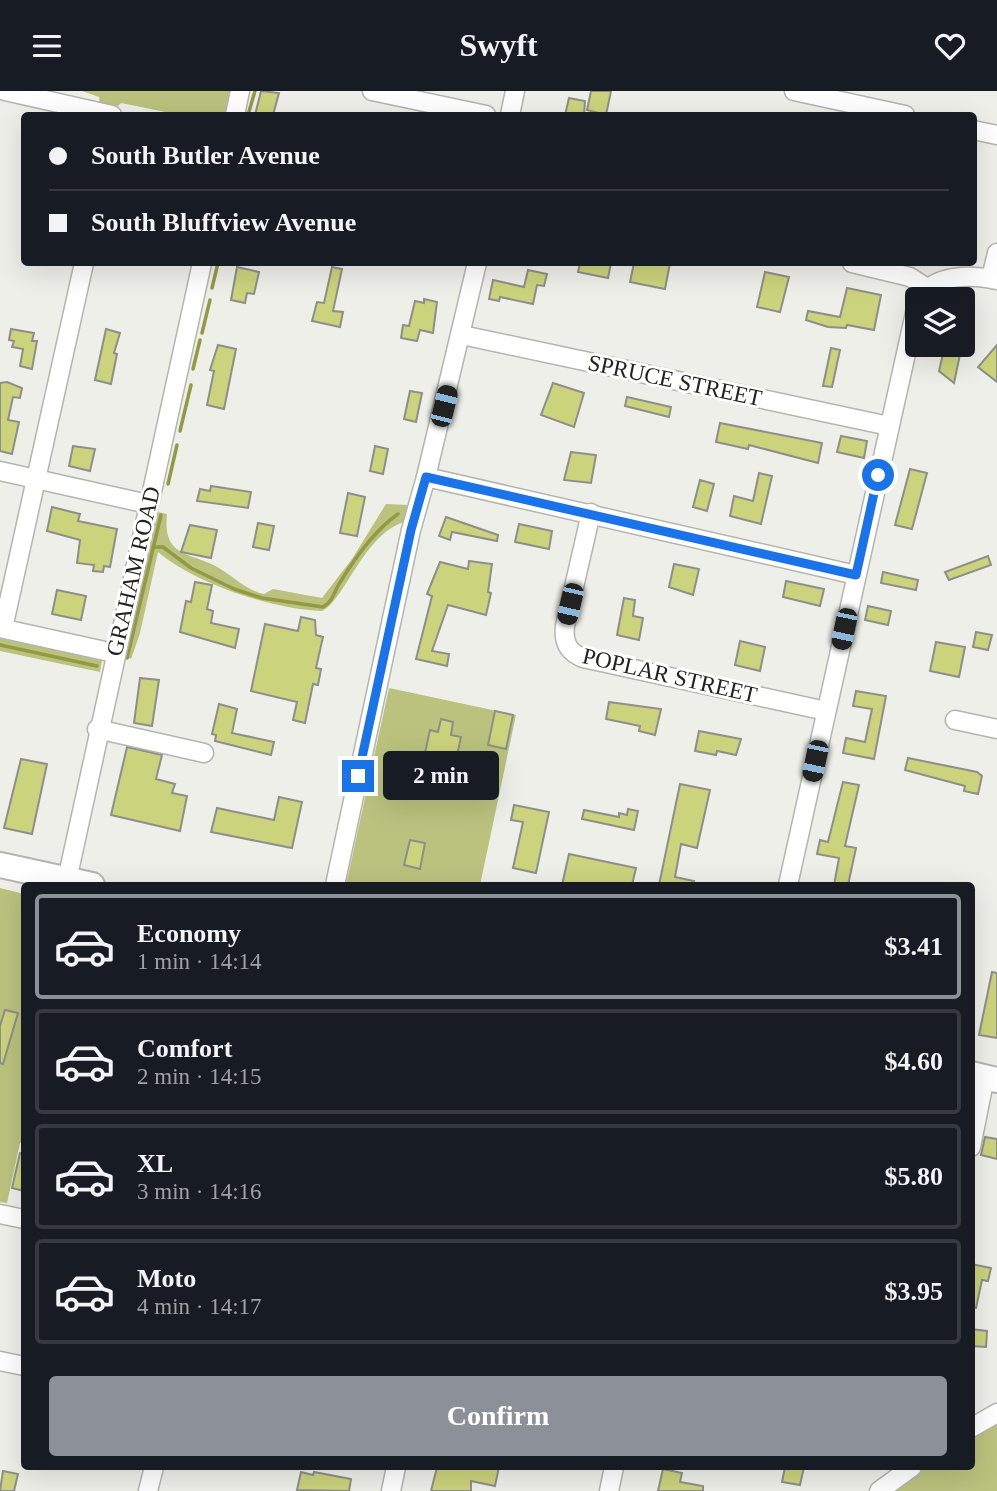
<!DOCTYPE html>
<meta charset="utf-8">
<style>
:root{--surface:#171b24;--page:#242831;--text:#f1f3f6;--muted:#9ea1a6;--line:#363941;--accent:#8c9099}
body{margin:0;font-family:"Times New Roman",serif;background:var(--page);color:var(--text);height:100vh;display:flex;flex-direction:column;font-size:26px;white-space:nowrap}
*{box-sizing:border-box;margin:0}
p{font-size:23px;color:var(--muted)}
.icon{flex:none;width:38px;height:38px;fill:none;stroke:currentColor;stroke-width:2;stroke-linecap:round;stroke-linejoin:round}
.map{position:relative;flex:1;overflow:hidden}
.details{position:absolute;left:21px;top:791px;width:954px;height:588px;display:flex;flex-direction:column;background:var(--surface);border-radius:7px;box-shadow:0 7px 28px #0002}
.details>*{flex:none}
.top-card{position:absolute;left:21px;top:21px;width:956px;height:154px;border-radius:7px;box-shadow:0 7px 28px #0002;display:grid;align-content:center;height:154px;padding:0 28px;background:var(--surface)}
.controls{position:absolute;left:905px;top:196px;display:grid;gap:14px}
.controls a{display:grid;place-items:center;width:70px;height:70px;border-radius:7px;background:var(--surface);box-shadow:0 7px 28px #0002;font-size:35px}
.end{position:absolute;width:32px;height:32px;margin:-16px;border:9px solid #1a73e8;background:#fff;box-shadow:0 0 0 4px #fff}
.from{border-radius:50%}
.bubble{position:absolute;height:49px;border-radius:7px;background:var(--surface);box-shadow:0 7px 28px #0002;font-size:23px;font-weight:700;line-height:49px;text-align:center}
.car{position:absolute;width:21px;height:42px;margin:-21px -10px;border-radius:9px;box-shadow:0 0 5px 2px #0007;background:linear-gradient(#222 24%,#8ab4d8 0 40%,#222 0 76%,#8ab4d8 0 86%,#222 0)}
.top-card b{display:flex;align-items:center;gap:24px;height:66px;font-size:26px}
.top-card b+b{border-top:2px solid var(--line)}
.top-card i{width:18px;height:18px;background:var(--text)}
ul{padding:12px 0 0;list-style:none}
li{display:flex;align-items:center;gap:21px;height:105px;margin:0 14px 10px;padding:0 14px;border:4px solid var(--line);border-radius:7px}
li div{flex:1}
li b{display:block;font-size:26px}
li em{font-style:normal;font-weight:700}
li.active{border-color:var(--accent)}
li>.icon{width:63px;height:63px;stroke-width:1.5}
.action{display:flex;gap:14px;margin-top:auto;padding:14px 28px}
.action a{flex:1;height:80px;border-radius:7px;background:var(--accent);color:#fff;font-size:28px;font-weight:700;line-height:80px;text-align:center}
header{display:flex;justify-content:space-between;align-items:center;height:91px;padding:0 28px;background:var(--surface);font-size:32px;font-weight:700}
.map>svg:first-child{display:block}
</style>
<header><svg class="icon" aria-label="menu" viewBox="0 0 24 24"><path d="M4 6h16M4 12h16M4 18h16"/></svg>Swyft<svg class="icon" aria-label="heart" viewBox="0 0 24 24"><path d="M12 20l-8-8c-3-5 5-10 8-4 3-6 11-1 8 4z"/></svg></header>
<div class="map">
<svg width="997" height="1400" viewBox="0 0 997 1400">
<rect width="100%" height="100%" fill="#eeefe9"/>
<g fill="#bbc27d">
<path d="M82,0H232L226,24H180L121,12L117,16L100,13L99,6Z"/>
<path d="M386,413L408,414L404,431C364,443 343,512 322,520C272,518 196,493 158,461L140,542L131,568L125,565L157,421L167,423C162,470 194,460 222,479C236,488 247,499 264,503L273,498L322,507L352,468Z"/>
<path d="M0,546L99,567L102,569L100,581L0,560Z"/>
<path d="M389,597L516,624L480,794H346Z"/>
<path d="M0,797L24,803V1052H20L7,1112L0,1111Z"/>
<path d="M997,1329V1400H891L922,1376H971V1343Z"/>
</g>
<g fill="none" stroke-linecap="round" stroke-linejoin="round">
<g stroke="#939a44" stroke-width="3.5">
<path d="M248,24L255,0"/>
<path d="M212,197L218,172"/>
<path d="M202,242L210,209"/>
<path d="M193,278L200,249"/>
<path d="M180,340L191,294"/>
<path d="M168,393L177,354"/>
<path d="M153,456H163L191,477L234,498L262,507L323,516C332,511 334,502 339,493C353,470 375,439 398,423"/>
<path d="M0,554L97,575"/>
<path d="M127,567L161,424"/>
</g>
</g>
<g fill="#cbd37c" stroke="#8e8f8a" stroke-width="2">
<path d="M261,0L279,2L273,24H255Z"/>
<path d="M591,0H611L606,24L587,19Z"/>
<path d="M569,7L585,10L584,24H565Z"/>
<path d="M580,172H611L608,187L578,181Z"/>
<path d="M634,172H670L665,198L630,191Z"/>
<path d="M237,176L259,181L254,203L247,202L245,212L231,209Z"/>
<path d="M332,176L342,178L333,220L343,221L340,236L312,230L317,211L324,212Z"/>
<path d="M528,179L547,183L544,195L537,194L533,213L500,206L499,210L489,208L493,189L524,196Z"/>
<path d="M765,181L789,186L780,221L757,216Z"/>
<path d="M847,197L881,204L874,239L847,234L846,237L828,236L806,229L808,220L840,226Z"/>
<path d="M424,208L437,211L433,242L420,239L417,250L401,247L403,234L409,235L415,210L424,212Z"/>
<path d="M11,238L34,242L32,250H37L32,278L20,275L23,258L12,256L14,250L9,249Z"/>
<path d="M106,238L120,242L114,262L117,263L111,293L95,289Z"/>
<path d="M218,254L236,258L224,318L207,314L214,280L210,279Z"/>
<path d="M945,254H962L954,292L939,280Z"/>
<path d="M997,254V291L978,276Z"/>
<path d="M831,257L840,259L832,296L823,295Z"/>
<path d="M7,291L22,297L20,307L13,306L8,329L19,331L12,363L0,360V292Z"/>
<path d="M553,292L584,302L574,336L541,324Z"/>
<path d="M410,300L422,302L416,331L404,328Z"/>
<path d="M627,306L671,316L669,326L625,315Z"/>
<path d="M720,332L822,352L818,372L749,354L748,358L716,351Z"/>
<path d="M841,345L867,350L864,367L837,361Z"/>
<path d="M73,355L95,358L90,380L69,375Z"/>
<path d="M375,355L388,358L383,383L370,380Z"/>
<path d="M571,361L596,364L591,392L564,389Z"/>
<path d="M910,378L927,382L912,438L895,434Z"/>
<path d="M759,382L772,385L761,433L730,425L734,405L753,410Z"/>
<path d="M700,389L714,393L707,420L693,416Z"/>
<path d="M211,395L251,401L248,417L197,410L200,398L210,400Z"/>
<path d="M348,402L365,406L357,445L340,442Z"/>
<path d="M52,416L80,423L78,430L117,438L110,476L104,475L103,481L93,480L94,474L77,472L80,449L47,440Z"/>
<path d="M446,426L498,444L497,450L452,441L450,449L439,445Z"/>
<path d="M258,432L274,435L269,459L253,456Z"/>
<path d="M519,433L552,440L549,458L515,451Z"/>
<path d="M190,434L217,439L211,467L181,461Z"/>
<path d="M988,465L991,474L949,489L945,481Z"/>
<path d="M469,470L492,473L488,501L491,502L486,524L448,514L432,560L449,563L447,575L416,568L432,505L427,503L440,471L468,478Z"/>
<path d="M674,473L699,478L693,504L669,496Z"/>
<path d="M883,481L918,489L916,499L881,492Z"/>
<path d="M786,490L824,498L820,515L783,506Z"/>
<path d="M195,491L212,494L207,518L213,520L211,532L239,538L235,557L180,541L186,510L191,511Z"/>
<path d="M57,499L86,505L81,529L52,523Z"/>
<path d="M624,507L635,509L633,525L643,527L639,549L617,544Z"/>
<path d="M868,515L891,520L888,534L865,529Z"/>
<path d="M301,526L315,529L316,544L323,546L316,577L321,578L318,594L313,593L305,632L293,629L297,611L251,600L265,533L298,540Z"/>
<path d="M976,541L992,544L988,559L973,556Z"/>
<path d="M740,550L765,556L760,580L735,574Z"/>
<path d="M936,551L965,556L959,586L930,580Z"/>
<path d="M140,587L159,589L152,635L134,632Z"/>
<path d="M856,600L886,605L874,668L843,662L846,647L865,651L872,618L853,615Z"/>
<path d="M609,611L661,618L655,644L639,640L640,635L606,628Z"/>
<path d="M219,613L237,618L232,642L274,651L271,664L215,650L216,644L212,643Z"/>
<path d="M495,620L513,624L506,658L488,654Z"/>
<path d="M441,628L453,631L451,644L461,646L456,669L425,662L430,639L438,641Z"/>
<path d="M699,640L741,648L736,664L717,660L716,664L695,660Z"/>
<path d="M127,656L162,664L156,688L175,693L172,702L187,705L180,740L111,724Z"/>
<path d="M908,667L977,681L982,685L978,703L964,700L965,695L905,679Z"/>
<path d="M21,668L47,673L32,743L4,737Z"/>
<path d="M843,691L859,694L845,755L856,757L848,794H834L839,767L817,763L820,749L828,751Z"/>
<path d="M680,693L710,699L697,757L681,753L675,786L694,790L693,794H659Z"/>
<path d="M279,706L302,711L292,757L211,741L217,717L274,729Z"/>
<path d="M514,714L549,721L536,782L513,777L523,731L511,729Z"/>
<path d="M628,718L638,720L634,739L582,728L584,719L619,726V722L627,724Z"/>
<path d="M410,749L425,752L420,778L404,774Z"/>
<path d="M569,763L636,777L632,794H562Z"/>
<path d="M992,881L997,882V947L979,944Z"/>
<path d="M5,919L18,922L3,973L0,972V935Z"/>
<path d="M985,1046L997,1048V1068L981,1064Z"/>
<path d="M20,1062L24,1063V1100L12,1097Z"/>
<path d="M971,1173L991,1177L988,1190L982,1189L976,1217H971Z"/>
<path d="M971,1238L987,1240L986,1256L971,1255Z"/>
<path d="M437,1376H499L495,1395L471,1390V1400H431Z"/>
<path d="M785,1376H804L800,1394L782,1391Z"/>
<path d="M663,1378L682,1382L680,1391L703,1395V1400H658Z"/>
<path d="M3,1380L18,1383L14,1400H0Z"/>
<path d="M301,1381L313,1384L314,1381L351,1388L349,1400L297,1399Z"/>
</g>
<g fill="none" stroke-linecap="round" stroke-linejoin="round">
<defs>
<g id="minor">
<path d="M5,0L112,24"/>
<path d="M372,0L486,24"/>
<path d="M794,0L905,24"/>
<path d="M235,24L240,0"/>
<path d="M510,24L515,0"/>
<path d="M973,39L997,44"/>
<path d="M852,172L910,186L927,197"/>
<path d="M991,187L997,162"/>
<path d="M919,208C934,183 971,183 997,189"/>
<path d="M462,244L889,335"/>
<path d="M0,380L148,413"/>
<path d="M426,386L856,484"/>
<path d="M591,422L565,535C563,551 568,561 583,567L826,620"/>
<path d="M0,537L114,562"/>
<path d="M3,537L84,172"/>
<path d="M955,629L997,638"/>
<path d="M97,638L204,662"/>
<path d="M67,789L202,172"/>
<path d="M335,794L411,439L426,386L477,172"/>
<path d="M788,794L917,213"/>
<path d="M971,1056L985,986"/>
<path d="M0,1123L24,1128"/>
<path d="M0,1270L24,1275"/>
<path d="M971,1337L997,1322"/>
<path d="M148,1400L154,1376"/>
<path d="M391,1400L396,1376"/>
<path d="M609,1400L614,1376"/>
<path d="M879,1400L912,1376"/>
</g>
<g id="highway">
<path d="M0,774L92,794"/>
<path d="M971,983L997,989"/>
</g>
</defs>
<use href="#minor" stroke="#b4b5af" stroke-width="21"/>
<use href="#highway" stroke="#b4b5af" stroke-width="28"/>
<use href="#minor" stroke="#fff" stroke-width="18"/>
<use href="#highway" stroke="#fff" stroke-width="24"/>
</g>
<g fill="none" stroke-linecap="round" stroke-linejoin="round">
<path stroke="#1a73e8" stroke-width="9" d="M358,685L411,439L426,386L856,484L878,384"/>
</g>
<g text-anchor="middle" stroke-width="6" stroke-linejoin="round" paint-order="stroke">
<g font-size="23" fill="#222321" stroke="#fffffe">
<text transform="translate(675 289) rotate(12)" y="8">SPRUCE STREET</text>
<text transform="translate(133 480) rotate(-77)" y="8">GRAHAM ROAD</text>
<text transform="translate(670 584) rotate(13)" y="8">POPLAR STREET</text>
</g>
</g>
</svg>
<div class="controls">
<a><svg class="icon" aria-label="layers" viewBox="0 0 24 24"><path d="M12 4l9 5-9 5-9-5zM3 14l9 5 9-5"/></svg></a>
</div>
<i class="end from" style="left:878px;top:384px"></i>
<i class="end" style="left:358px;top:685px"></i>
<div class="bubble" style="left:383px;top:660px;width:116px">2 min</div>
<i class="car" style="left:444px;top:315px;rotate:14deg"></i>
<i class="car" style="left:570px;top:513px;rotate:193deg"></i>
<i class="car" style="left:844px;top:538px;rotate:192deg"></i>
<i class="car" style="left:815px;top:670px;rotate:192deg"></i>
<div class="top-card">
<b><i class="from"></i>South Butler Avenue</b>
<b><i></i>South Bluffview Avenue</b>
</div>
<section class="details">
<ul>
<li class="active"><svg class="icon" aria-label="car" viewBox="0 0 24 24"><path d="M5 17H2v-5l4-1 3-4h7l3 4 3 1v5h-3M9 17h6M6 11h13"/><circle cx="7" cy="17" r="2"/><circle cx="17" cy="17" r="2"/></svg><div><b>Economy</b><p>1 min · 14:14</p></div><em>$3.41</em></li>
<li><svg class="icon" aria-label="car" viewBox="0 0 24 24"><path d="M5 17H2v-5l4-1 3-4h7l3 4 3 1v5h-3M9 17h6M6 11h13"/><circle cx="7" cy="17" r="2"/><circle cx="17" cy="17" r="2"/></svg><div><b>Comfort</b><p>2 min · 14:15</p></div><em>$4.60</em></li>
<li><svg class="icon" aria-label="car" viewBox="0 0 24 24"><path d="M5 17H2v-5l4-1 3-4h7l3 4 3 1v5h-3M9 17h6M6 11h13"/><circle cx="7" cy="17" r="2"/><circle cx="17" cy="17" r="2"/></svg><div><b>XL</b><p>3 min · 14:16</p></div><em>$5.80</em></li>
<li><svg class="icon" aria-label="car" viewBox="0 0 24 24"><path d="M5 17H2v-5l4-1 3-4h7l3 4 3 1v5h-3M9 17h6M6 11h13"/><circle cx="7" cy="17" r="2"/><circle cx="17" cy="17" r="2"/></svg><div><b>Moto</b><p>4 min · 14:17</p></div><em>$3.95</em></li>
</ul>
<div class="action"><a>Confirm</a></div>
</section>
</div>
